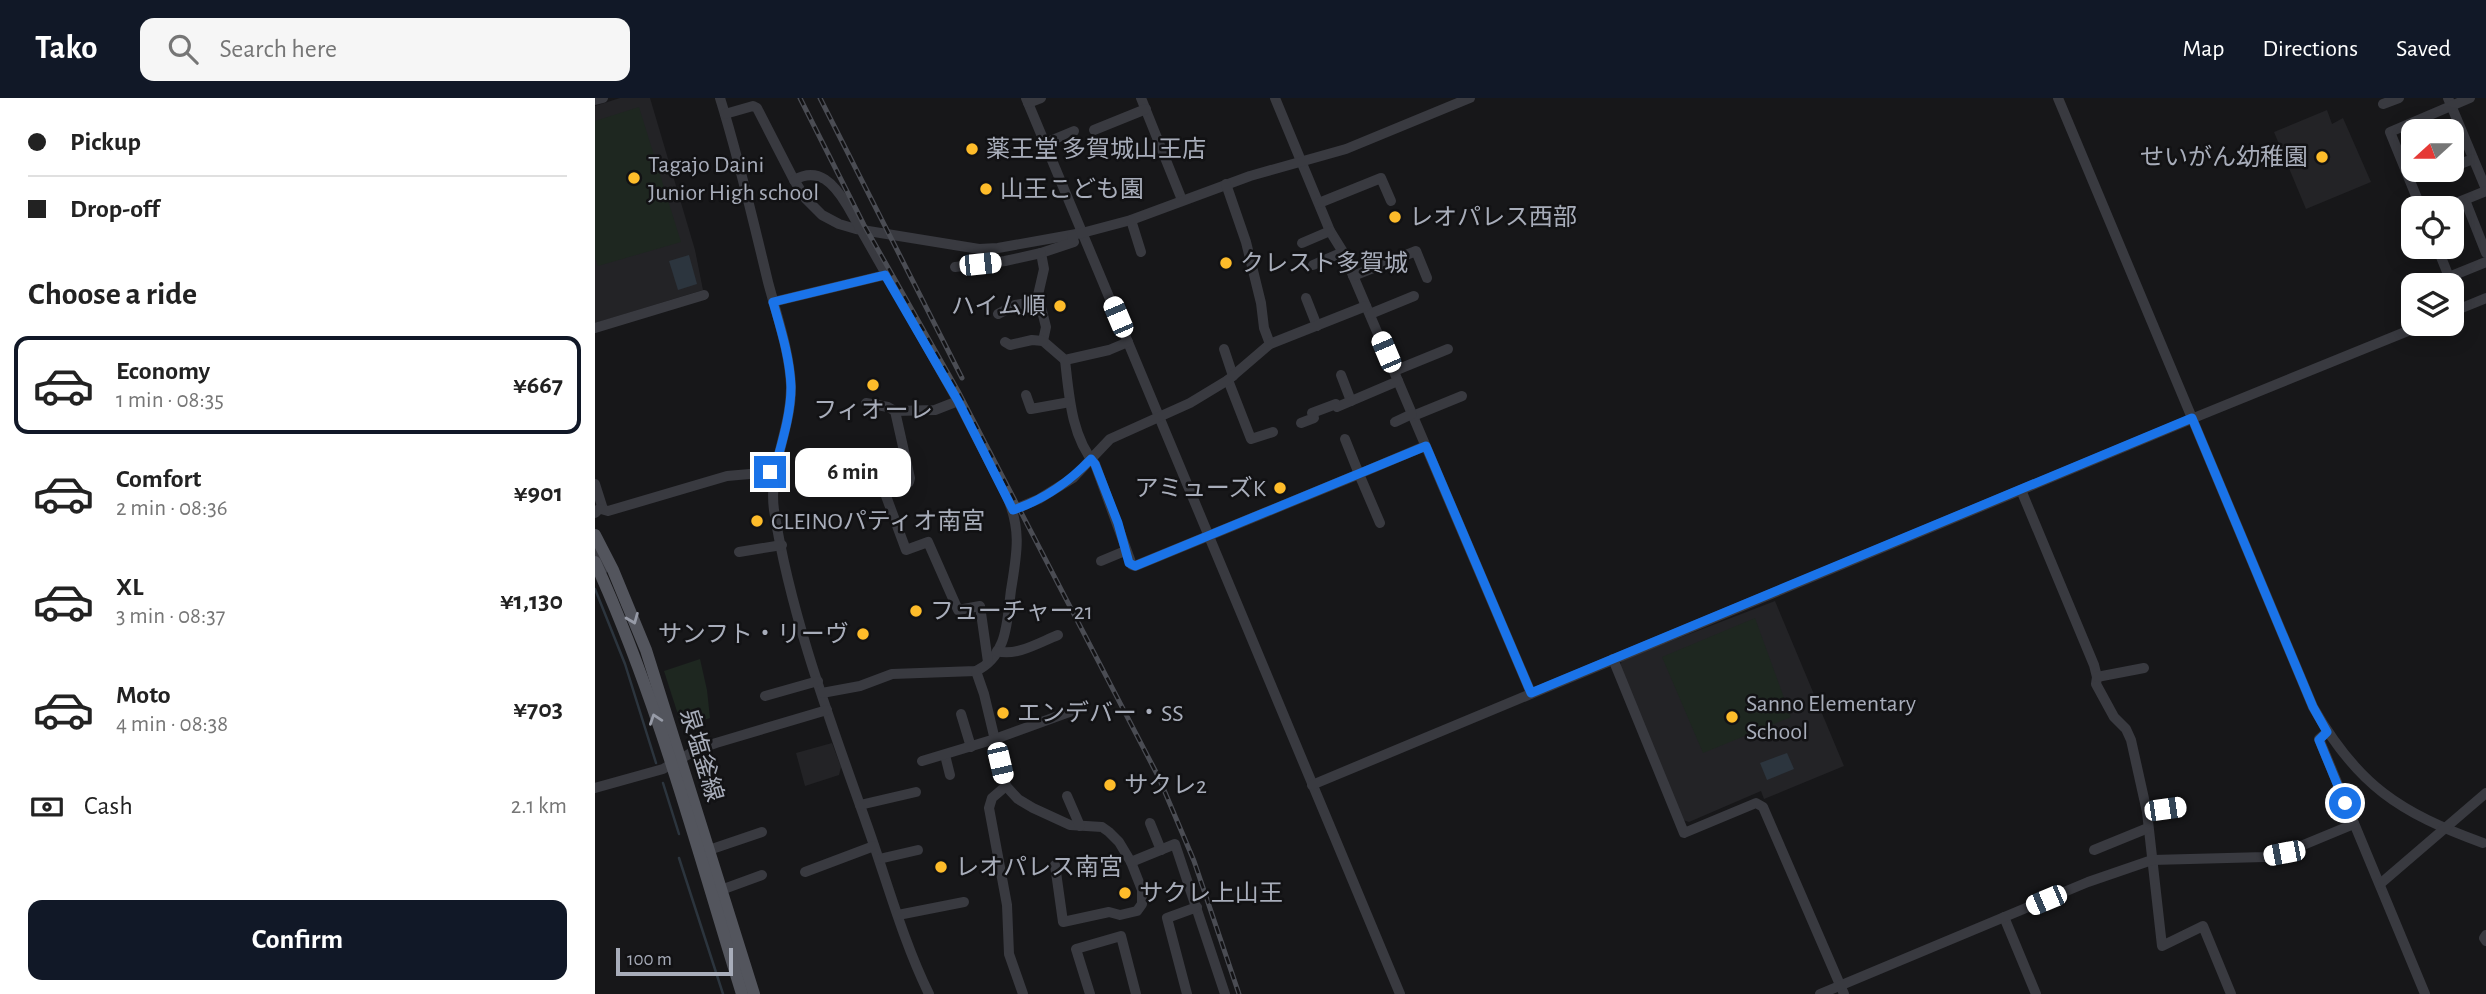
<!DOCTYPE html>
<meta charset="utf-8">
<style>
:root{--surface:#fff;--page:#f6f6f6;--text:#222;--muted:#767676;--line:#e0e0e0;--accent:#111827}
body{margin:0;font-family:"Alegreya Sans","Noto Sans JP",sans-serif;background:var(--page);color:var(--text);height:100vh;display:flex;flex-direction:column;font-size:26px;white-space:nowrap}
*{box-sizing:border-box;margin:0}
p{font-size:23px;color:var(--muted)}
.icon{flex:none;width:38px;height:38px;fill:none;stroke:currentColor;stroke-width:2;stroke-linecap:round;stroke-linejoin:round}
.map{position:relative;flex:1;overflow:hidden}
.panel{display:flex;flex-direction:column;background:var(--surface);width:595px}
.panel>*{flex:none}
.banner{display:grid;align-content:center;height:154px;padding:0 28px;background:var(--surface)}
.needle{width:46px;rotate:249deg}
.buttons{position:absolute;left:1806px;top:21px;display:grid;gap:14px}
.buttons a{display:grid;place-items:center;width:63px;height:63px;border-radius:14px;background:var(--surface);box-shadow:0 4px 18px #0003;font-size:35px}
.scale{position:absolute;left:21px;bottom:18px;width:117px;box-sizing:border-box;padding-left:7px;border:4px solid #a8adba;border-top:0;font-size:19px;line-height:24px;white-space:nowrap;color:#a8adba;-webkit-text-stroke:5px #121214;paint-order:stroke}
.end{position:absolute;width:32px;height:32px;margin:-16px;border:9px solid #1a73e8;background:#fff;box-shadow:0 0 0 4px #fff}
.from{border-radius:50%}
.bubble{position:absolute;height:49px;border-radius:14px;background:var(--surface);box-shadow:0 4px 18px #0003;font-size:23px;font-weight:700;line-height:49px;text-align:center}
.car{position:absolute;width:21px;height:42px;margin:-21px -10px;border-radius:9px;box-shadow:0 0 5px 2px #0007;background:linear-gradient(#fff 24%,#345 0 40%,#fff 0 76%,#345 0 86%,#fff 0)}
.banner b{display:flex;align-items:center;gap:24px;height:66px;font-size:26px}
.banner b+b{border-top:2px solid var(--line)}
.banner i{width:18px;height:18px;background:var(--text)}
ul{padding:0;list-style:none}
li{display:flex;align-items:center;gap:21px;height:98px;margin:0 14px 10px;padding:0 14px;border:4px solid transparent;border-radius:14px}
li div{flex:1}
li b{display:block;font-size:26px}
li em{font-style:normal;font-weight:700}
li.active{border-color:var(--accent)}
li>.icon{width:63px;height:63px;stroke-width:1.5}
h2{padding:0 28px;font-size:32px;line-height:84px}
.pay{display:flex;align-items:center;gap:18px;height:77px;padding:0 28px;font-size:26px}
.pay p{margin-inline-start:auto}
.cta{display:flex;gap:14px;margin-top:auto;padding:14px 28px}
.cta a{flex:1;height:80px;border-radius:14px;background:var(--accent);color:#fff;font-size:28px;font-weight:700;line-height:80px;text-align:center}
header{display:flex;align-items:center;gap:42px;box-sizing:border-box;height:98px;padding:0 35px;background:var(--accent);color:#fff}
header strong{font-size:33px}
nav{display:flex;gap:38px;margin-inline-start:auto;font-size:24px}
.search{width:490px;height:63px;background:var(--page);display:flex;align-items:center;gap:18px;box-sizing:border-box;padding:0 24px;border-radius:14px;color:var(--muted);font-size:26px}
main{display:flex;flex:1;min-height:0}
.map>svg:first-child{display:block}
</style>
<header>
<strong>Tako</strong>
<div class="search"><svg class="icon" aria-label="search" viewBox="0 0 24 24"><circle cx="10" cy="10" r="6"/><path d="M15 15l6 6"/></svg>Search here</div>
<nav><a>Map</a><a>Directions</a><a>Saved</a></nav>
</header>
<main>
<section class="panel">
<div class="banner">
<b><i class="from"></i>Pickup</b>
<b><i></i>Drop-off</b>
</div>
<h2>Choose a ride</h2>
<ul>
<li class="active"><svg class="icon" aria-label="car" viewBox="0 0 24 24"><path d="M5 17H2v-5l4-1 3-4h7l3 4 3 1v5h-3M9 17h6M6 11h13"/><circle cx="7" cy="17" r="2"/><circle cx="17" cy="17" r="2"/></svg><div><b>Economy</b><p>1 min · 08:35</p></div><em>¥667</em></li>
<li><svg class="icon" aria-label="car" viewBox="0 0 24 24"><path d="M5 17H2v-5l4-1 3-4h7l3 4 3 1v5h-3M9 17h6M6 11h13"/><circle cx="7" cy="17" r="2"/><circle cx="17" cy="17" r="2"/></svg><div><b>Comfort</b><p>2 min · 08:36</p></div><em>¥901</em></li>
<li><svg class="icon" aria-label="car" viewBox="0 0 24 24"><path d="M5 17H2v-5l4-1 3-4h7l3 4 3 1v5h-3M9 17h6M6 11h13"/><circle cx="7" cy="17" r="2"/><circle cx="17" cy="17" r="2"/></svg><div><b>XL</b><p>3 min · 08:37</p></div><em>¥1,130</em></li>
<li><svg class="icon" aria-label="car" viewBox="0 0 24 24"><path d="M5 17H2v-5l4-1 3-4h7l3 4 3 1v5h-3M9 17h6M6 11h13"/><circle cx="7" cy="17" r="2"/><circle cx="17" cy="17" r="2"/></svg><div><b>Moto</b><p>4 min · 08:38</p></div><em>¥703</em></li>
</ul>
<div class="pay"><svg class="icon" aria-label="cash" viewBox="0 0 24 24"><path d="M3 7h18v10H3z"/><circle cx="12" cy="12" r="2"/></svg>Cash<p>2.1 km</p></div>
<div class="cta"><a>Confirm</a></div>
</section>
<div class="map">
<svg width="1891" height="896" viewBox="0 0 1891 896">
<rect width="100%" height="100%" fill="#171719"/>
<g fill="#232326">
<path d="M25,0H55L100,152L108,192L0,225V8Z"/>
<path d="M1732,12L1737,26L1748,20L1776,84L1711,111L1679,34Z"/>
<path d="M1180,503L1249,668L1169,701L1166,693L1094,724L1088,722L1025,569L1027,562Z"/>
<path d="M237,645L246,669L244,677L210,688L201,655Z"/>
</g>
<g fill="#1e2720">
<path d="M44,9L86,144L3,168L0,160V23Z"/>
<path d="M1160,520L1196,619L1108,655L1067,559Z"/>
<path d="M105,561L112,592L115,620L87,629L69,573Z"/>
</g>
<g fill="#2c353e">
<path d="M94,157L102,186L83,192L74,163Z"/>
<path d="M1192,655L1199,671L1172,682L1165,665Z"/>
</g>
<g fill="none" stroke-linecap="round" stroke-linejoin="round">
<g stroke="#2c353e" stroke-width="2.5">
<path d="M0,491L30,566L61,665"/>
<path d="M68,685L84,736"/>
<path d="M84,760L128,896"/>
</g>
<g stroke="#393a40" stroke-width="10">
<path d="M125,0C144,61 158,122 173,184C182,218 194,252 196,287C197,330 173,369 179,412C196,520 236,625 272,727C292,783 308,843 334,896"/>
<path d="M431,0L805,896"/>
<path d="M546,0L587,102"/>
<path d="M680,0L735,133L748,154L936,595"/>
<path d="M1463,0L1718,609C1762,687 1805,715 1888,745"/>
<path d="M1853,0L1891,91"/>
<path d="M0,2L8,0"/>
<path d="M433,5L446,0"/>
<path d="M1788,6L1804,0"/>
<path d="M130,16L158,8L162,10L199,82L211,101L227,117L244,126L261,131L384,151L403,150L487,135L536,122L655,78L751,51L875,0"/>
<path d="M499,32L551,11"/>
<path d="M450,45L479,33"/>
<path d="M1857,69L1878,61"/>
<path d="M1846,73L1850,72"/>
<path d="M199,82C224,68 239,86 252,107L363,303L411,396C427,432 422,455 416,492C412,522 413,558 381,573L297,576L265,588L227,595"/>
<path d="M631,86L651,144L666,205L669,230L675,246"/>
<path d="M1870,102L1891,155"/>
<path d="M724,105L786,80L796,103"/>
<path d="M1826,110L1795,34L1875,0"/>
<path d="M1849,110L1891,93"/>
<path d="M536,122L546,154"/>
<path d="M477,137L479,144L446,155L449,171L443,197L451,229L448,243L470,262L514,252L533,244"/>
<path d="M707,145L735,133"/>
<path d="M1842,149L1854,179L1891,164"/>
<path d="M718,167L748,154"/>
<path d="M360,169L410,163L446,155"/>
<path d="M758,178L821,153L832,180"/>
<path d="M711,200L722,228"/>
<path d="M178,204L290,177"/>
<path d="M1857,214L1891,200"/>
<path d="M403,216L420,207L445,203"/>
<path d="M775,216L819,198"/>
<path d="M0,230L109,197"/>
<path d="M410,244L415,247L437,242L448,243"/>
<path d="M629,251L638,278"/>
<path d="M470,262C474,296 476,338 500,366L537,467L540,468L764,376L785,425"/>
<path d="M799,273L853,251"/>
<path d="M746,277L756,303"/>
<path d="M633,282L656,341L678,334"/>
<path d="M431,297L436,311L475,304"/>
<path d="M271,305L293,309L300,313L340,312L363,303"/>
<path d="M300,313L315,380L314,384L293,389L291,398L311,452L333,444L363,512L385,508L393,564"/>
<path d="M818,318L867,298"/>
<path d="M800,324L817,316"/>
<path d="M706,325L719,320L717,315L741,306L742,309L803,283"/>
<path d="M750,341L764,376L830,348"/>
<path d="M0,386L7,408L0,415"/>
<path d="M1426,392L1499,567L1502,579L1501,586L1519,619L1531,631L1536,642L1552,714L1567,848L1608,828L1636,896"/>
<path d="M6,411L13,413L132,378L179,374"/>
<path d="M418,412L444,401L478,380L515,341L595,305L633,282L675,246L771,208"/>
<path d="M0,451L8,471"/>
<path d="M144,454L187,447"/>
<path d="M506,463L530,453"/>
<path d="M402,553C421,559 445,544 463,537"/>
<path d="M1018,561L1089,735L1161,705L1168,709L1249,896"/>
<path d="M381,573L389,596L411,688L423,701L438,710L475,727L507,729L514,734L524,744L536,764L547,792V806L542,813L525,817L514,814L468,824L460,767"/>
<path d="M1502,579L1549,570"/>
<path d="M170,598L223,583"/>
<path d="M366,616L376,649"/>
<path d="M1732,634L1724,641L1830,896"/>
<path d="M350,657L355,677"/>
<path d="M327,663L400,641L488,609"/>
<path d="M717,687L1606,317L1830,226"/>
<path d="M411,688L397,700L394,710L412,807L414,856L428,896"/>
<path d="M0,690L68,671L101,652L121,645L232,612"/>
<path d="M472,698L485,728"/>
<path d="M265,707L321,694"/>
<path d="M1552,714L1587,709"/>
<path d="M555,725L566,752"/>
<path d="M114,752L167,734"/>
<path d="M1499,752L1553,730"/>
<path d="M284,761L323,752"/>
<path d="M536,764L580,746L630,896"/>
<path d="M210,774L279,748"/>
<path d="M1785,786L1891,695"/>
<path d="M126,792L167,777"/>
<path d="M303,817L369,804"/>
<path d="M1409,819L1441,896"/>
<path d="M1891,837L1889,840L1891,843"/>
<path d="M495,896L481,851L526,838L541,896"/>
<path d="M592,896L572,820L602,809"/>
<path d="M1225,896L1493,784L1557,762L1670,759L1689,755L1759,726"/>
</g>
<g stroke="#53555d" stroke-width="12">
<path d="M0,437L18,472L51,552L159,896"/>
<path d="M0,464C63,602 102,751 147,896"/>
</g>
<defs>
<g id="rail">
<path d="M205,0L269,127L363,293L564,680L599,763L644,896"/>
<path d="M225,0L367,280"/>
</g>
</defs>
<use href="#rail" stroke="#4a4c53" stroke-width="5"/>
<use href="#rail" stroke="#121214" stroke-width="2.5" stroke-dasharray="8" stroke-linecap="butt"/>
</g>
<defs><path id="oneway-chevron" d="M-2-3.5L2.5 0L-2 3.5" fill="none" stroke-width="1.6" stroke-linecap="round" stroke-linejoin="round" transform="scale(1.75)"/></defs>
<g stroke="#979ba7">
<use href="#oneway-chevron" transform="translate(38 521) rotate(68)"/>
<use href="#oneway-chevron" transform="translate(60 621) rotate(-109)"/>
</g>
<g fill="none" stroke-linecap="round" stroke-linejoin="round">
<path stroke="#1a73e8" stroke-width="9" d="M175,374H179C186,347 196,317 196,289C195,260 186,232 178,204L290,177L363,303L418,412C448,402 474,384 496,361L500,366L523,425L534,465L540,468L831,348L936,595L1597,320L1718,609L1732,634L1724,642L1750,705"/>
</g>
<g fill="#febc2a" stroke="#121214" stroke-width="2.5">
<circle cx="377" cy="51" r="7"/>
<circle cx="1727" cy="59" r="7"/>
<circle cx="39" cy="80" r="7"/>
<circle cx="391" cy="91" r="7"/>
<circle cx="800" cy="119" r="7"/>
<circle cx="631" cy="165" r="7"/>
<circle cx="465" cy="208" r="7"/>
<circle cx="278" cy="287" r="7"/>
<circle cx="685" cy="390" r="7"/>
<circle cx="162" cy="423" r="7"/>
<circle cx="321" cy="513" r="7"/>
<circle cx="268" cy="536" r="7"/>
<circle cx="408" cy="615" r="7"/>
<circle cx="1137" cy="619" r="7"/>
<circle cx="515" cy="687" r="7"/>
<circle cx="346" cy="769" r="7"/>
<circle cx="530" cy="795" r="7"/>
</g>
<g text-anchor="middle" stroke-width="5" stroke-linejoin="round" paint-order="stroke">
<g font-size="24" fill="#a8adba" stroke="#121214" text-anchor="start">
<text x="391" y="59">薬王堂 多賀城山王店</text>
<text x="1713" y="67" text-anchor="end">せいがん幼稚園</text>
<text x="53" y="74">Tagajo Daini<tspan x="53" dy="28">Junior High school</tspan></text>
<text x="405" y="99">山王こども園</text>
<text x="814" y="127">レオパレス西部</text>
<text x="645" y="173">クレスト多賀城</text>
<text x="451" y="216" text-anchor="end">ハイム順</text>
<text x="278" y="320" text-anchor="middle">フィオーレ</text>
<text x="671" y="398" text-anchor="end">アミューズK</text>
<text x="176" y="431">CLEINOパティオ南宮</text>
<text x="335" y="521">フューチャー21</text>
<text x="254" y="544" text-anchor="end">サンフト・リーヴ</text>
<text x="1151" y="613">Sanno Elementary<tspan x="1151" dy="28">School</tspan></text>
<text x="422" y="623">エンデバー・SS</text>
<text x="529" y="695">サクレ2</text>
<text x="360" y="777">レオパレス南宮</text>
<text x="544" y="803">サクレ上山王</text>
</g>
<g font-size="24" fill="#a8adba" stroke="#121214">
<text transform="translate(107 657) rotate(73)" y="8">泉塩釜線</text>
</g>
</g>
</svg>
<div class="buttons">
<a><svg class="needle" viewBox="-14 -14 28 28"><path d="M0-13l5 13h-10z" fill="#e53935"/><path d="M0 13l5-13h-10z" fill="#767676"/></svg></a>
<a><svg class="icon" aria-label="locate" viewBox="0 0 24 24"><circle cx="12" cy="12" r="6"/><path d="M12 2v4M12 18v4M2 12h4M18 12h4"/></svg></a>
<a><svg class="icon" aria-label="layers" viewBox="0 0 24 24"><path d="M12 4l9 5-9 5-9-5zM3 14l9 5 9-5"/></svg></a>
</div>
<div class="scale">100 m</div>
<i class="end from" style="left:1750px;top:705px"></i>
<i class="end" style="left:175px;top:374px"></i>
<div class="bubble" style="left:200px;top:350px;width:116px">6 min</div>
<i class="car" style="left:385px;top:166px;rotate:84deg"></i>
<i class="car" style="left:523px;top:219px;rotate:337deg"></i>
<i class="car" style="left:791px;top:254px;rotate:337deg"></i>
<i class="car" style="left:405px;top:665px;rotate:167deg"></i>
<i class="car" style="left:1570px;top:711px;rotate:82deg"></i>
<i class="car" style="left:1689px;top:755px;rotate:259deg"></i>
<i class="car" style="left:1451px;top:802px;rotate:247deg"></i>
</div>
</main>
